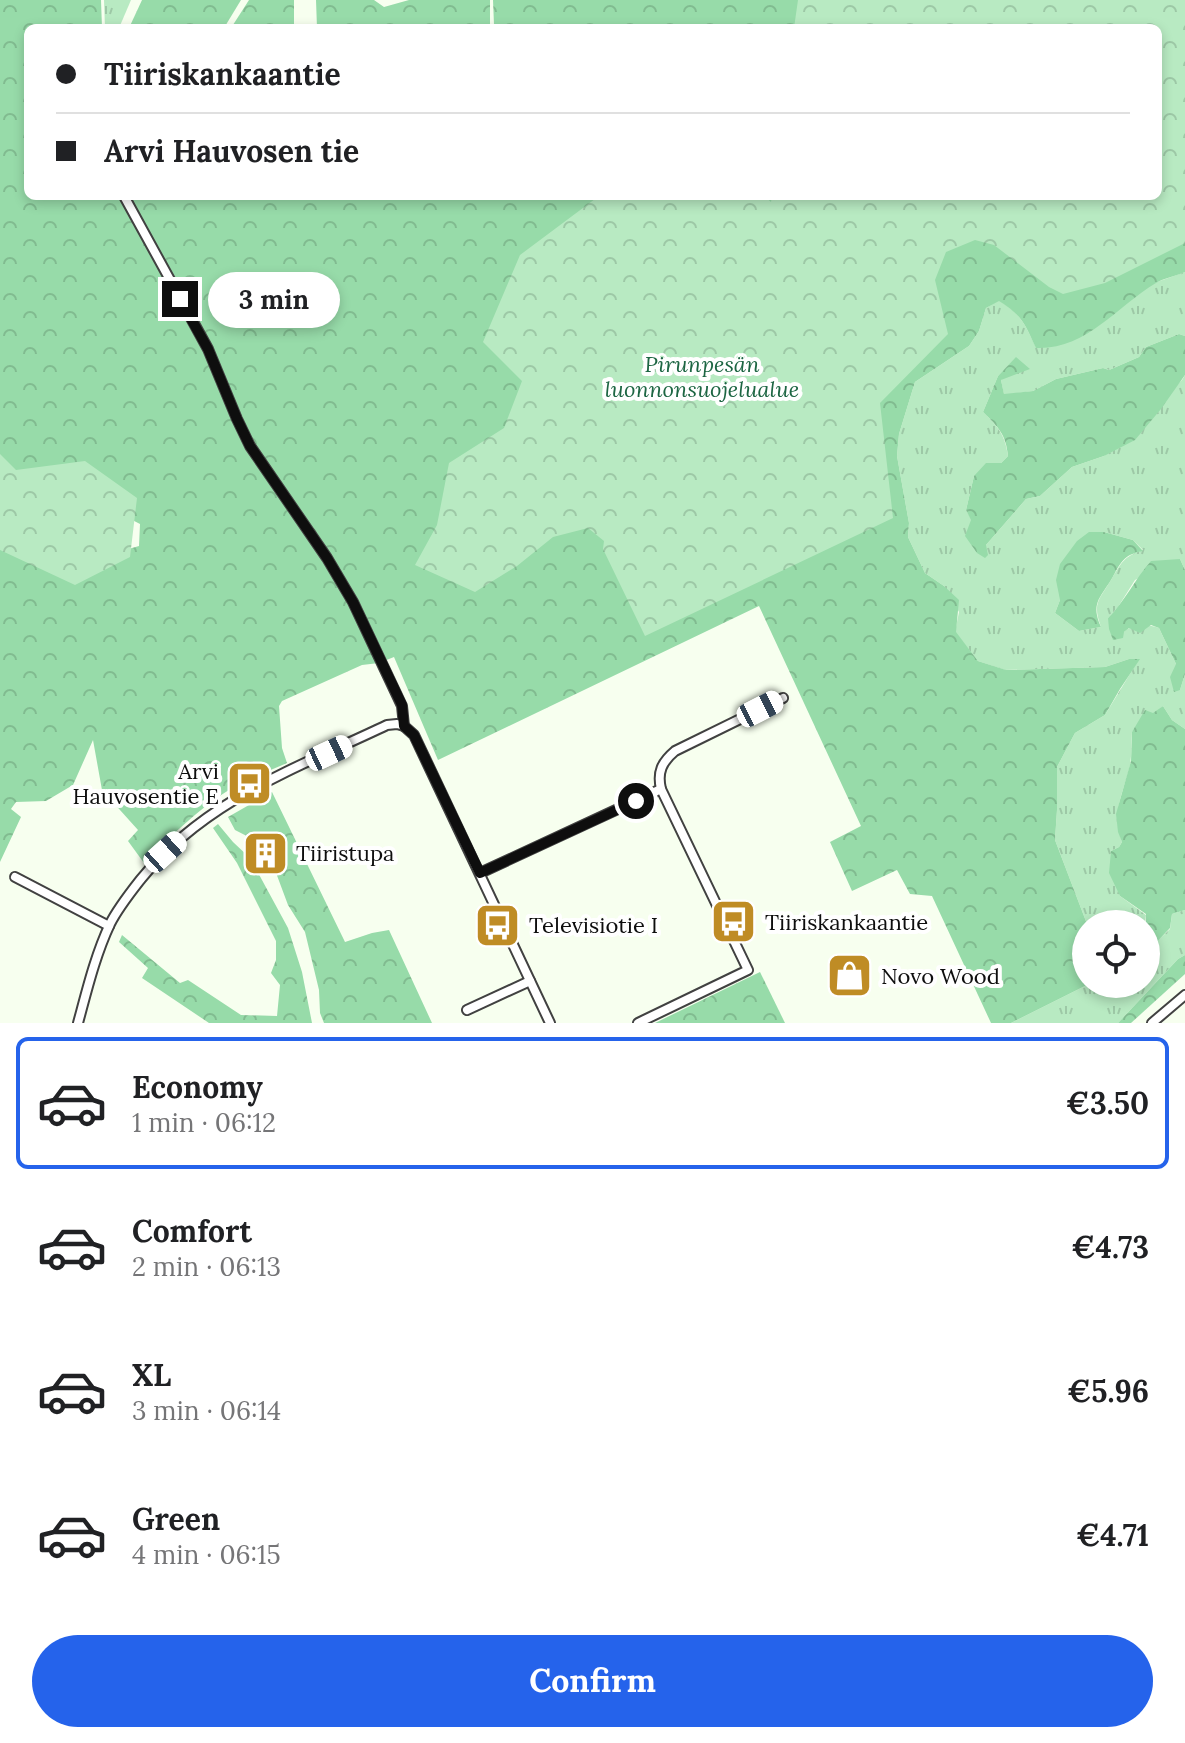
<!DOCTYPE html>
<meta charset="utf-8">
<style>
:root{--surface:#fff;--page:#f2f2f2;--text:#202124;--muted:#757577;--line:#e0e0e0;--accent:#2563eb}
body{margin:0;font-family:Lora,serif;background:var(--page);color:var(--text);height:100vh;display:flex;flex-direction:column;font-size:30px;white-space:nowrap}
*{box-sizing:border-box;margin:0}
p{font-size:26px;color:var(--muted)}
.icon{flex:none;width:44px;height:44px;fill:none;stroke:currentColor;stroke-width:2;stroke-linecap:round;stroke-linejoin:round}
.map{position:relative;height:1023px;overflow:hidden}
.panel{display:flex;flex-direction:column;background:var(--surface);flex:1}
.panel>*{flex:none}
.top-card{position:absolute;left:24px;top:24px;width:1138px;height:176px;border-radius:12px;box-shadow:0 4px 12px #0003;display:grid;align-content:center;height:176px;padding:0 32px;background:var(--surface)}
.buttons{position:absolute;left:1072px;top:910px;display:grid;gap:16px}
.buttons a{display:grid;place-items:center;width:88px;height:88px;border-radius:50%;background:var(--surface);box-shadow:0 4px 12px #0003;font-size:40px}
.end{position:absolute;width:36px;height:36px;margin:-18px;border:10px solid #0e0e0e;background:#fff;box-shadow:0 0 0 4px #fff}
.from{border-radius:50%}
.bubble{position:absolute;height:56px;border-radius:28px;background:var(--surface);box-shadow:0 4px 12px #0003;font-size:26px;font-weight:700;line-height:56px;text-align:center}
.car{position:absolute;width:24px;height:48px;margin:-24px -12px;border-radius:10px;box-shadow:0 0 6px 2px #0007;background:linear-gradient(#fff 24%,#345 0 40%,#fff 0 76%,#345 0 86%,#fff 0)}
.top-card b{display:flex;align-items:center;gap:28px;height:76px;font-size:30px}
.top-card b+b{border-top:2px solid var(--line)}
.top-card i{width:20px;height:20px;background:var(--text)}
ul{padding:14px 0 0;list-style:none}
li{display:flex;align-items:center;gap:24px;height:132px;margin:0 16px 12px;padding:0 16px;border:4px solid transparent;border-radius:12px}
li div{flex:1}
li b{display:block;font-size:30px}
li em{font-style:normal;font-weight:700}
li.on{border-color:var(--accent)}
li>.icon{width:72px;height:72px;stroke-width:1.5}
.action{display:flex;gap:16px;margin-top:auto;padding:16px 32px}
.action a{flex:1;height:92px;border-radius:48px;background:var(--accent);color:#fff;font-size:32px;font-weight:700;line-height:92px;text-align:center}
.map>svg:first-child{display:block}
</style>
<div class="map">
<svg width="1185" height="1023" viewBox="0 0 1185 1023">
<defs>
<pattern id="grass-tufts" width="24" height="20" patternUnits="userSpaceOnUse" patternTransform="scale(2)"><rect width="24" height="20" fill="#b8eac2"/><path d="M3 7l-1-3M5 7V3M7 7l1-3M15 17l-1-3M17 17v-4M19 17l1-3" fill="none" stroke="#9dc8a6"/></pattern>
<pattern id="forest-crowns" width="20" height="18" patternUnits="userSpaceOnUse" patternTransform="scale(2)"><rect width="20" height="18" fill="#97dba9"/><path d="M2 6a3 3 0 1 1 6 0M12 15a3 3 0 1 1 6 0" fill="none" stroke="#81bb90"/></pattern>
<pattern id="park-crowns" width="20" height="18" patternUnits="userSpaceOnUse" patternTransform="scale(2)"><rect width="20" height="18" fill="#b8eac2"/><path d="M2 6a3 3 0 1 1 6 0M12 15a3 3 0 1 1 6 0" fill="none" stroke="#9dc8a6"/></pattern>
</defs>
<rect width="100%" height="100%" fill="#f7ffef"/>
<g fill="url(#grass-tufts)" fill-rule="evenodd">
<path d="M104,0H131L119,28H105Z"/>
<path d="M1185,272V336L1179,334L1146,347L1139,357L1109,370L1103,368L1056,379L1033,391L1004,395L1001,380L1016,358L998,376L983,412C998,427 1005,434 1008,456L1001,463L974,476L966,510L986,545L1026,499L1040,496L1072,467L1104,456L1182,380L1185,375V570L1180,559L1135,580L1118,607L1108,618L1124,632C1132,624 1148,624 1159,628L1176,664L1180,690L1185,674V729L1172,720L1163,706L1132,732C1131,743 1132,754 1130,765C1123,795 1111,811 1122,842L1119,847L1111,851V861L1120,896L1146,915L1145,924H1087L1055,840L1057,810V767L1075,733L1105,715L1139,659H1129L1105,667L1005,670L978,661L955,632L959,612L944,586L925,573L908,537L909,523L897,456L899,434L915,382L969,346L979,331L986,308L999,300C1022,316 1024,323 1036,347L1157,282ZM1104,532L1133,540L1143,550C1123,557 1122,562 1111,580C1099,600 1092,603 1101,627L1079,631L1055,613L1060,600Z"/>
<path d="M1185,910V955L1178,959L1118,1023H1011L1089,984H1146V935L1153,945L1170,929L1172,914Z"/>
</g>
<g fill="url(#forest-crowns)" fill-rule="evenodd">
<path d="M0,0H101L102,28H28V196H1158V28H491L494,25L493,0H1185V272C1176,276 1164,278 1156,283C1116,307 1086,350 1036,348C1024,322 1022,316 999,301L986,308L979,331L969,346L915,382L899,434L897,456L909,523L908,537L925,573L944,586L959,600L956,632L978,661L1006,670L1105,667L1129,659H1140L1120,689L1105,715L1075,733L1057,767V810L1055,840L1087,924L1086,984H1089L1011,1023H991L932,896L910,894L897,870L852,891L830,842L861,826L759,606L438,760L394,657L379,663L362,665L282,701L279,706L282,748L287,763C272,770 255,775 241,783C204,803 173,834 144,863L128,841L138,830L102,790L93,740L73,785L46,801L16,802L11,809L21,817L0,862ZM107,507L140,524L139,546L125,550Z"/>
<path d="M142,0H241L224,28H129Z"/>
<path d="M249,0H294V28H231Z"/>
<path d="M316,0H374L384,7L409,0H490V24L483,28H317Z"/>
<path d="M1179,334L1185,336V375L1161,409L1135,440L1104,456L1072,467L1040,496L1026,499L986,545L988,555L985,558L977,553L965,536L971,520L966,510L974,476L986,463H1001L1008,456C1006,434 998,427 983,412L998,376L1016,357L1030,369L1001,380L1004,394L1033,391L1056,379L1103,368L1109,370L1139,357L1146,347Z"/>
<path d="M1089,532H1104L1133,540L1143,551C1122,555 1121,563 1111,580C1099,599 1091,604 1101,627L1079,631L1055,613L1060,600L1056,580L1060,564L1077,541Z"/>
<path d="M1180,559L1185,570V674L1180,690L1174,692L1170,677L1176,664L1159,628L1151,625L1140,633L1129,628L1124,632L1123,638L1113,640L1109,629L1108,618C1125,601 1135,579 1151,561Z"/>
<path d="M1163,706L1172,720L1185,729V910L1172,914L1170,928L1153,946L1146,935V914L1120,896L1109,873L1111,851L1119,847L1122,842L1118,832L1116,814L1131,761L1132,732L1145,710L1153,713Z"/>
<path d="M272,792L345,942L372,933L389,930L432,1023H324L320,1013L319,990L305,932L288,905L266,846L235,830L228,817Z"/>
<path d="M218,824L233,842L250,858L288,928L302,972L312,1023H209L142,978L148,968L119,942L122,935L180,983L188,980L241,1015L277,1016L280,985L271,973L276,960V941L237,863L213,828Z"/>
<path d="M1185,955V974L1131,1023H1118L1178,959Z"/>
<path d="M760,972L785,1023H655Z"/>
</g>
<g fill="url(#park-crowns)">
<path d="M798,0H1185V243L1105,283L1063,294L1049,287L994,245L975,240L946,252L935,280L948,334L880,403L893,518L645,636L603,549L604,541L588,528L553,537L517,566L475,592L415,565L437,525L449,463L504,428L522,381L483,342L520,255L599,196H764L771,202L772,196H1158V28H794Z"/>
<path d="M0,454L16,470L85,461L137,498L130,557L75,585L0,550Z"/>
</g>
<g fill="none" stroke-linecap="round" stroke-linejoin="round">
<defs>
<g id="minor">
<path d="M124,196L208,349L237,419L250,446L327,558L353,602L402,706L404,726"/>
<path d="M404,726L414,735L550,1023"/>
<path d="M661,789C657,772 662,762 675,751L783,698"/>
<path d="M480,873L661,789L748,970L638,1023"/>
<path d="M15,877L109,926"/>
<path d="M467,1010L530,981"/>
<path d="M78,1023C87,990 95,956 110,924C118,908 130,893 141,879C206,799 297,768 387,725L397,724L404,726"/>
<path d="M1152,1023L1185,995"/>
</g>
</defs>
<use href="#minor" stroke="#414141" stroke-width="12"/>
<use href="#minor" stroke="#fff" stroke-width="8"/>
</g>
<g fill="none" stroke-linecap="round" stroke-linejoin="round">
<path stroke="#0e0e0e" stroke-width="10" d="M180,299L208,349L237,419L250,446L327,558L353,602L402,705L404,726L414,735L480,873L636,801"/>
</g>
<defs>
<symbol id="bus-square" viewBox="-11 -11 22 22"><rect x="-9" y="-9" width="18" height="18" rx="4" fill="#bf8c25" stroke="#fff"/><path d="M-5-6H5V4H4V6H2V4H-2V6H-4V4H-5ZM-3.5-4V0h7V-4ZM-3.5 1.2v1.5H-2V1.2ZM2 1.2v1.5H3.5V1.2Z" fill="#fff"/></symbol>
<symbol id="building-square" viewBox="-11 -11 22 22"><rect x="-9" y="-9" width="18" height="18" rx="4" fill="#bf8c25" stroke="#fff"/><path d="M-4-6H4V6H1V3H-1V6H-4ZM-2.5-4.3h1.7v1.8h-1.7ZM.8-4.3h1.7v1.8H.8ZM-2.5-1h1.7V.8h-1.7ZM.8-1h1.7V.8H.8Z" fill="#fff"/></symbol>
<symbol id="shop-square" viewBox="-11 -11 22 22"><rect x="-9" y="-9" width="18" height="18" rx="4" fill="#bf8c25" stroke="#fff"/><path d="M-5-2.5h2.3a2.7 3.5 0 0 1 5.4 0H5L5.5 6h-11ZM-1.5-2.5h3a1.5 2.3 0 0 0-3 0Z" fill="#fff"/></symbol>
</defs>
<g fill-rule="evenodd">
<use href="#bus-square" x="224" y="758" width="51" height="51"/>
<use href="#building-square" x="240" y="828" width="51" height="51"/>
<use href="#bus-square" x="708" y="896" width="51" height="51"/>
<use href="#bus-square" x="472" y="900" width="51" height="51"/>
<use href="#shop-square" x="824" y="950" width="51" height="51"/>
</g>
<g text-anchor="middle" stroke-width="8" stroke-linejoin="round" paint-order="stroke">
<g font-size="22" font-style="italic" fill="#1d6643" stroke="#fff">
<text x="702" y="372">Pirunpesän<tspan x="702" dy="25">luonnonsuojelualue</tspan></text>
</g>
<g font-size="22" fill="#0e0e0e" stroke="#fff" text-anchor="start">
<text x="219" y="779" text-anchor="end">Arvi<tspan x="219" dy="25">Hauvosentie E</tspan></text>
<text x="296" y="861">Tiiristupa</text>
<text x="765" y="930">Tiiriskankaantie</text>
<text x="529" y="933">Televisiotie I</text>
<text x="881" y="984">Novo Wood</text>
</g>
</g>
</svg>
<div class="buttons">
<a><svg class="icon" aria-label="locate" viewBox="0 0 24 24"><circle cx="12" cy="12" r="6"/><path d="M12 2v4M12 18v4M2 12h4M18 12h4"/></svg></a>
</div>
<i class="end from" style="left:636px;top:801px"></i>
<i class="end" style="left:180px;top:299px"></i>
<div class="bubble" style="left:208px;top:272px;width:132px">3 min</div>
<i class="car" style="left:760px;top:709px;rotate:63deg"></i>
<i class="car" style="left:329px;top:753px;rotate:65deg"></i>
<i class="car" style="left:165px;top:852px;rotate:48deg"></i>
<div class="top-card">
<b><i class="from"></i>Tiiriskankaantie</b>
<b><i></i>Arvi Hauvosen tie</b>
</div>
</div>
<section class="panel">
<ul>
<li class="on"><svg class="icon" aria-label="car" viewBox="0 0 24 24"><path d="M5 17H2v-5l4-1 3-4h7l3 4 3 1v5h-3M9 17h6M6 11h13"/><circle cx="7" cy="17" r="2"/><circle cx="17" cy="17" r="2"/></svg><div><b>Economy</b><p>1 min · 06:12</p></div><em>€3.50</em></li>
<li><svg class="icon" aria-label="car" viewBox="0 0 24 24"><path d="M5 17H2v-5l4-1 3-4h7l3 4 3 1v5h-3M9 17h6M6 11h13"/><circle cx="7" cy="17" r="2"/><circle cx="17" cy="17" r="2"/></svg><div><b>Comfort</b><p>2 min · 06:13</p></div><em>€4.73</em></li>
<li><svg class="icon" aria-label="car" viewBox="0 0 24 24"><path d="M5 17H2v-5l4-1 3-4h7l3 4 3 1v5h-3M9 17h6M6 11h13"/><circle cx="7" cy="17" r="2"/><circle cx="17" cy="17" r="2"/></svg><div><b>XL</b><p>3 min · 06:14</p></div><em>€5.96</em></li>
<li><svg class="icon" aria-label="car" viewBox="0 0 24 24"><path d="M5 17H2v-5l4-1 3-4h7l3 4 3 1v5h-3M9 17h6M6 11h13"/><circle cx="7" cy="17" r="2"/><circle cx="17" cy="17" r="2"/></svg><div><b>Green</b><p>4 min · 06:15</p></div><em>€4.71</em></li>
</ul>
<div class="action"><a>Confirm</a></div>
</section>
